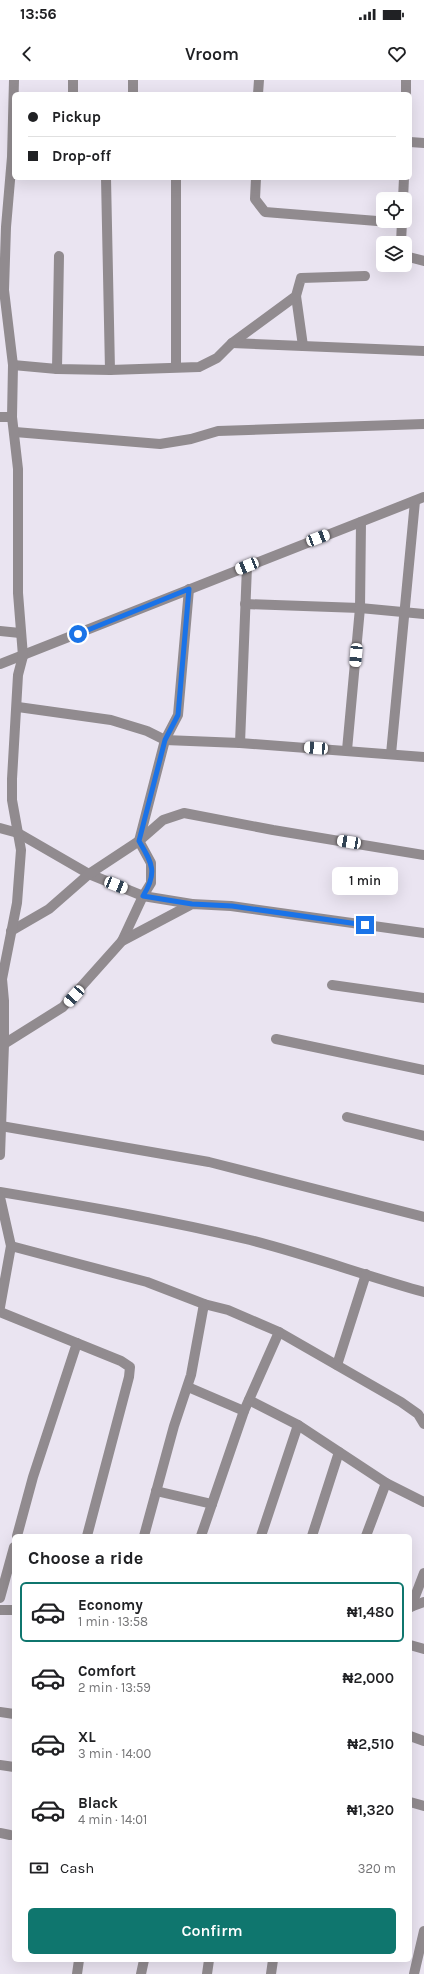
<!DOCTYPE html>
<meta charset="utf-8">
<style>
:root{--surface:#fff;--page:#f2f2f2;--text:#202124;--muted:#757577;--line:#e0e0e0;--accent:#0f766e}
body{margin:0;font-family:Karla,sans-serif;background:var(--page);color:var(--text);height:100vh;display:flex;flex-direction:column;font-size:15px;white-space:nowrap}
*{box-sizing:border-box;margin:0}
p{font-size:13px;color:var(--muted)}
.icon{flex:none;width:22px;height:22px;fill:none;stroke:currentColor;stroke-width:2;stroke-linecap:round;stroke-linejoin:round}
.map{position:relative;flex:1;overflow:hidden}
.side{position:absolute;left:12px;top:1454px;width:400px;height:428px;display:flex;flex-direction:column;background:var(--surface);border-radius:6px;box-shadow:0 4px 16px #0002}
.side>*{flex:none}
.guide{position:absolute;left:12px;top:12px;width:400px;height:88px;border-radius:6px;box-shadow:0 4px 16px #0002;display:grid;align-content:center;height:88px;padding:0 16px;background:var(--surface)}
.fabs{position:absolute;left:376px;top:112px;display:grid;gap:8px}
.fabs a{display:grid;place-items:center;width:36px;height:36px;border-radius:6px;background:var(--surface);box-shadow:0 4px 16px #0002;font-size:20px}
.end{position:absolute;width:18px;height:18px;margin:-9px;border:5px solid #1a73e8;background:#fff;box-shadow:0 0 0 2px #fff}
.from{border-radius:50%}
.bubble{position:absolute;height:28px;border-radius:6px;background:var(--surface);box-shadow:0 4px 16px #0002;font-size:13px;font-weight:600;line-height:28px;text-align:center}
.car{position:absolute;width:12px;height:24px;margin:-12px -6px;border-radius:5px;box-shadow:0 0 3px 1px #0007;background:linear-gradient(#fff 24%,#345 0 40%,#fff 0 76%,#345 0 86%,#fff 0)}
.guide b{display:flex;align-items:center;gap:14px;height:38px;font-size:15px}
.guide b+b{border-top:1px solid var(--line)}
.guide i{width:10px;height:10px;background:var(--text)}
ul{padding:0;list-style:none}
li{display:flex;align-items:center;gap:12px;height:60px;margin:0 8px 6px;padding:0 8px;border:2px solid transparent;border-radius:6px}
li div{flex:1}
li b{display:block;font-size:15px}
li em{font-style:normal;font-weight:600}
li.active{border-color:var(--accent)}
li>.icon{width:36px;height:36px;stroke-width:1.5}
h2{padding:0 16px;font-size:18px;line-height:48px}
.pay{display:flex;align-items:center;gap:10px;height:44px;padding:0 16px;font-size:15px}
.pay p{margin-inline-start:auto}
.primary-button{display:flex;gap:8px;margin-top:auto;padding:8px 16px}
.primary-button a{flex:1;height:46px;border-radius:6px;background:var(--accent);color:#fff;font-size:16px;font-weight:600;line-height:46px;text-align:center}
.status{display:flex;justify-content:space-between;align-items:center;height:28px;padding:0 20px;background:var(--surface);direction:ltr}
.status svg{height:11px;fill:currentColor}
header{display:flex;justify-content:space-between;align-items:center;height:52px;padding:0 16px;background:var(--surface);font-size:18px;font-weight:600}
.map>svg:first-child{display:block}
</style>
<div class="status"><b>13:56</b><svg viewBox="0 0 49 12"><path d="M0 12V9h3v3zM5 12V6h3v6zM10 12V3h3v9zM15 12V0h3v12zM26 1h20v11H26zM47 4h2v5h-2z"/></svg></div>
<header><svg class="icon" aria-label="back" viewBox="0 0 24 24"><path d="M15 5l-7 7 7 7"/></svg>Vroom<svg class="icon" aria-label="heart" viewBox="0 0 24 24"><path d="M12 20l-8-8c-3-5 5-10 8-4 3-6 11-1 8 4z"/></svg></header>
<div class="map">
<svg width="424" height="1894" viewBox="0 0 424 1894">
<rect width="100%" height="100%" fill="#eae4f1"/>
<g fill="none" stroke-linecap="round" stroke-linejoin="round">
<g stroke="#918b8f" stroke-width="10">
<path d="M133,0V14"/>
<path d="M406,0V14"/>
<path d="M73,14V0"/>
<path d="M258,14L259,0"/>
<path d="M410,62L424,63"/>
<path d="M106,98L110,290"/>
<path d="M256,98L255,119L265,132L402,143"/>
<path d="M403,119L404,98"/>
<path d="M401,163L402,141"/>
<path d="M405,176L424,181"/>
<path d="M296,216L303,266"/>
<path d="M232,263L424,271"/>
<path d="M13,285L57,289L110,290L199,287L217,278L232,263L296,216L301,198L365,196"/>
<path d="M176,287V98"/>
<path d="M57,289L59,176"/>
<path d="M0,337H12"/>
<path d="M15,352L160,364L191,359L218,351L424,344"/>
<path d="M245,524L360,528L424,534"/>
<path d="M0,551L20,553"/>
<path d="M0,584L424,417"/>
<path d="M18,627L111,640L147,651L165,660L240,663L424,677"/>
<path d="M240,663L247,486"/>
<path d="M347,670L360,528L361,442"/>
<path d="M391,674L415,421"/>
<path d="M0,748L18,753L89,794L143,816L192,824"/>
<path d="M11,851L49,829L89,794L139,761L163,740L184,733L273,750L424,775"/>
<path d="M122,861L143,816L151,803V783L139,761L165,660L178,635L189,509"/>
<path d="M332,905L424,918"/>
<path d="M276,959L424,990"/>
<path d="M4,964L63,927L122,861L192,824L231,826L424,853"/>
<path d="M347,1037L424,1056"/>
<path d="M1,1046L209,1082L424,1137"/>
<path d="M0,1075L4,964V921L2,899L17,823L21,770L12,720V699L18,595L23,576L18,513V389L12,337L13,285L4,210L6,147L12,77L14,0"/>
<path d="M0,1112C84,1126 167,1140 250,1160C309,1175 366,1196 424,1212"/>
<path d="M0,1117L11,1166L0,1227"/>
<path d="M11,1166L147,1202L204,1224L228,1230L279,1252L401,1322L418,1334L424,1344"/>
<path d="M0,1232L121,1281L130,1287L129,1297L87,1456"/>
<path d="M337,1285L366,1194"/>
<path d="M188,1307L244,1331"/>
<path d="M249,1320L298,1345L386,1403L424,1422"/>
<path d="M156,1411L212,1424"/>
<path d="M17,1456L33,1397L77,1263"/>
<path d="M144,1456L174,1346L191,1295L204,1224"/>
<path d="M201,1456L244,1331L279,1252"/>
<path d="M261,1456L298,1345"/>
<path d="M312,1456L339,1372"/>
<path d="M366,1456L386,1403"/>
<path d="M0,1518L14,1467"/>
<path d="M410,1527L424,1522"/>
<path d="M411,1527L424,1493"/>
<path d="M0,1530H14"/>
<path d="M410,1565L424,1569"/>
<path d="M0,1632L14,1634"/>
<path d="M410,1656L424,1661"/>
<path d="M0,1685L14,1687"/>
<path d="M410,1722L424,1726"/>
<path d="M0,1753L10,1755"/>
<path d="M77,1894L79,1880"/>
<path d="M141,1894L144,1880"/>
<path d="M207,1894L209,1880"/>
<path d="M271,1894L273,1880"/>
<path d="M414,1894L424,1851"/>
</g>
</g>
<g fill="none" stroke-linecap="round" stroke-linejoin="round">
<path stroke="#1a73e8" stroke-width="5" d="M78,554L189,509L178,635L165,660L139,761C152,783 158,792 143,816L192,824L232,826L365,845"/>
</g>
</svg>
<div class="fabs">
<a><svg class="icon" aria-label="locate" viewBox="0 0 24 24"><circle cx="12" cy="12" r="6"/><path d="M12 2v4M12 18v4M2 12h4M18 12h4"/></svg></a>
<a><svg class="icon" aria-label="layers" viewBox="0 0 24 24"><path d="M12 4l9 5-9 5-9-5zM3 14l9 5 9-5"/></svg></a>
</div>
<i class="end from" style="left:78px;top:554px"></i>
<i class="end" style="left:365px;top:845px"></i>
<div class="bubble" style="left:332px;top:787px;width:66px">1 min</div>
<i class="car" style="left:318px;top:458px;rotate:69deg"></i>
<i class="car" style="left:247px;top:486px;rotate:248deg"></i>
<i class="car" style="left:356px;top:575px;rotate:185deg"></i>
<i class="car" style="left:316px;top:668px;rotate:274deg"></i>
<i class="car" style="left:349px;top:762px;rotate:279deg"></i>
<i class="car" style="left:116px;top:805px;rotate:112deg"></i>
<i class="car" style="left:74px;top:916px;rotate:222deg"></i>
<div class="guide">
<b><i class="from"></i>Pickup</b>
<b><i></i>Drop-off</b>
</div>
<section class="side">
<h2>Choose a ride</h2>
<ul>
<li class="active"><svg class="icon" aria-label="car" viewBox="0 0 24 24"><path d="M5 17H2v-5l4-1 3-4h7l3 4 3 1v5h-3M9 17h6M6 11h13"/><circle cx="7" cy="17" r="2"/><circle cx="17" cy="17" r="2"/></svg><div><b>Economy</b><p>1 min · 13:58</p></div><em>₦1,480</em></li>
<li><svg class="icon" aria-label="car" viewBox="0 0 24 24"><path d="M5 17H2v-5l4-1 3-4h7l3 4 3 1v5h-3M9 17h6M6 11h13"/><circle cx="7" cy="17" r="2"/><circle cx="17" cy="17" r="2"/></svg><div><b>Comfort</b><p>2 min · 13:59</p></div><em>₦2,000</em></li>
<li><svg class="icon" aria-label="car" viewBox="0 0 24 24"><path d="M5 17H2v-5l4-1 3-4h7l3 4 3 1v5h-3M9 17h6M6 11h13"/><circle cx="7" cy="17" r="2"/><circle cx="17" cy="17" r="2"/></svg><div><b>XL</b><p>3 min · 14:00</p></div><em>₦2,510</em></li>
<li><svg class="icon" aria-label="car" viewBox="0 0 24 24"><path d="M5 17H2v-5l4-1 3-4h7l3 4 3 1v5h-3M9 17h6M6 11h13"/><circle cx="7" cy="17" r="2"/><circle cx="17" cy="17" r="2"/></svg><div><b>Black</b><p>4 min · 14:01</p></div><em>₦1,320</em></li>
</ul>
<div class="pay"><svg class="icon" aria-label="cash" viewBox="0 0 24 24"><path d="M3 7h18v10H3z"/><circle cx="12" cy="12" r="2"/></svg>Cash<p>320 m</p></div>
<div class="primary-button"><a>Confirm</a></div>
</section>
</div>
